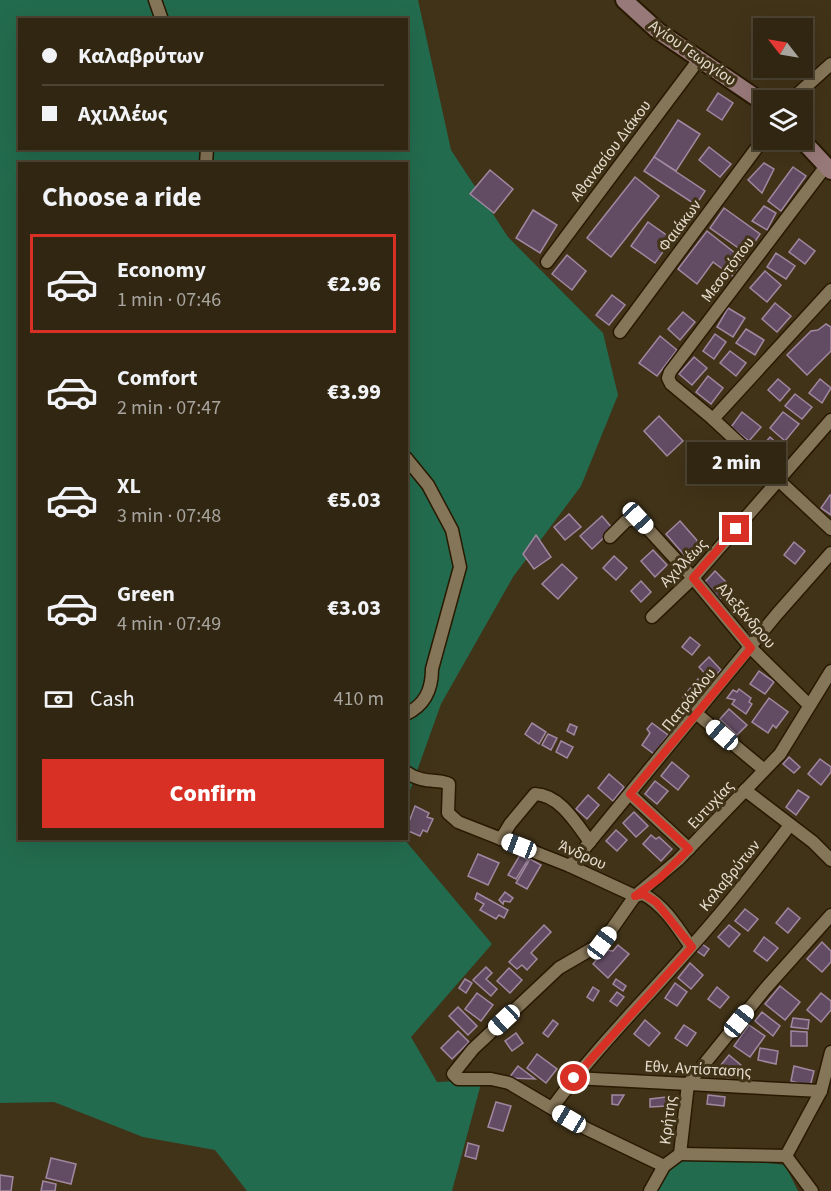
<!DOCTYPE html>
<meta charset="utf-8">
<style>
:root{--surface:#312612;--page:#3d3220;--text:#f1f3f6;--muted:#a8a59f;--line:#4c4332;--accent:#d93025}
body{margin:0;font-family:"Source Sans 3",sans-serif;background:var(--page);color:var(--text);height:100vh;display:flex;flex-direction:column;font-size:22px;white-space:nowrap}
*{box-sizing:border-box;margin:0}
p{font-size:20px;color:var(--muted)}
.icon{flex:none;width:33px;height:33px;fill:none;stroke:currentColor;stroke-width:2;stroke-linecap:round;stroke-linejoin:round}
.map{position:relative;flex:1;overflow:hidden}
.panel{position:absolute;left:18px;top:162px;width:390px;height:678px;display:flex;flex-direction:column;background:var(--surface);border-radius:0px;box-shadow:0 6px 24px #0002,0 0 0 2px var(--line)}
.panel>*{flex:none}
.hud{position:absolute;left:18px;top:18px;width:390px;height:132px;border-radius:0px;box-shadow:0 6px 24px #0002,0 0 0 2px var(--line);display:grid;align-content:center;height:132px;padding:0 24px;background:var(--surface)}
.needle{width:39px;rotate:301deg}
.buttons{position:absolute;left:753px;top:18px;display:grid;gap:12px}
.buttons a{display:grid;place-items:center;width:60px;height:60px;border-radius:0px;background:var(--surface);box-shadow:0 6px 24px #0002,0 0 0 2px var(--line);font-size:30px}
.end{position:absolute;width:27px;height:27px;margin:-14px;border:8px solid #d93025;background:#fff;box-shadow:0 0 0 3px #fff}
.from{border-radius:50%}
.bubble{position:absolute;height:42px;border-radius:0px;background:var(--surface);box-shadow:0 6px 24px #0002,0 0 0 2px var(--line);font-size:20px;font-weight:800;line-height:42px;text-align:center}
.car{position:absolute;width:18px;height:36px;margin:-18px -9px;border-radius:8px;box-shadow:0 0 4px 2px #0007;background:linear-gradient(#fff 24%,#345 0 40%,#fff 0 76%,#345 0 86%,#fff 0)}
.hud b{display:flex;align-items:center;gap:21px;height:57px;font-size:22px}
.hud b+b{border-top:2px solid var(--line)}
.hud i{width:15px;height:15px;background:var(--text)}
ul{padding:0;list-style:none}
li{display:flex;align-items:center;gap:18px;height:99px;margin:0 12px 9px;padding:0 12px;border:3px solid transparent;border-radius:0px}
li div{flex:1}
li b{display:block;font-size:22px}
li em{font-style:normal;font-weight:800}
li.on{border-color:var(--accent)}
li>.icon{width:54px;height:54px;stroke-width:1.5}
h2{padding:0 24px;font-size:27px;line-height:72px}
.pay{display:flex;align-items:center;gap:15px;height:66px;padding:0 24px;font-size:22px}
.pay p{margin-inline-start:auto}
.primary-button{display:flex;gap:12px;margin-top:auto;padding:12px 24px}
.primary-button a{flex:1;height:69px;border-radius:0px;background:var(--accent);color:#fff;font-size:24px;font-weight:800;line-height:69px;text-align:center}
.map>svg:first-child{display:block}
</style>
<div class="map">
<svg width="831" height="1191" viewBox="0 0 831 1191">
<rect width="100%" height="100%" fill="#413318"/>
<g fill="#236b4e" fill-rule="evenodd">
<path d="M0,0H418L451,150L508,237L603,333L618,395L581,486L513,577L441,704L407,799L406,164H20V838L404,839L492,944L411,1037L437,1082L482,1080L452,1191H247L215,1150L143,1137L54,1102L0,1103ZM20,20H406V148H20Z"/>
<path d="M736,1159L785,1165L798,1191H657L665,1171L682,1160Z"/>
</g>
<g fill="#624c63" stroke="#a088a1" stroke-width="1.5">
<path d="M718,93L733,103L722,120L707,110Z"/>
<path d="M678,120L700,134L676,171L654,157Z"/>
<path d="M709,147L731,164L720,177L699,160Z"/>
<path d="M654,157L705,191L696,205L644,171Z"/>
<path d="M764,163L774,169L762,193L748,180Z"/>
<path d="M793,167L806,176L781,211L768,201Z"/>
<path d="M490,170L513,189L494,213L470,194Z"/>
<path d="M635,177L659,196L611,257L587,238Z"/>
<path d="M764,206L776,213L767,230L752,221Z"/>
<path d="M724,208L760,234L747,254L710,228Z"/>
<path d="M533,210L557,225L540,253L516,238Z"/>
<path d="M648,222L672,239L655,263L631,246Z"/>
<path d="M707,231L744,260L732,276L713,262L697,284L678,269Z"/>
<path d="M799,239L815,251L805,264L789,252Z"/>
<path d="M776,253L795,266L786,279L767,267Z"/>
<path d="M567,255L586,271L572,290L552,274Z"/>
<path d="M765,271L781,285L767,302L750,288Z"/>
<path d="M612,295L625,305L609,325L596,315Z"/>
<path d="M775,303L791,316L777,332L762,319Z"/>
<path d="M728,308L745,318L733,337L717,327Z"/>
<path d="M683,312L695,322L680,340L668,329Z"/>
<path d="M826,324L831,327V351L807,375L787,355L811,331L818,330Z"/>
<path d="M746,329L764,340L755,355L736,343Z"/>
<path d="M715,334L726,342L714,359L703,351Z"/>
<path d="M660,336L677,350L657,376L639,363Z"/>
<path d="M730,351L746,363L736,376L720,363Z"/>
<path d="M694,357L707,368L692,385L679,374Z"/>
<path d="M708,376L723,388L711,404L696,392Z"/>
<path d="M778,379L790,389L780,401L768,390Z"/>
<path d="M820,379L831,388L822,403L809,393Z"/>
<path d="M795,394L812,407L802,419L785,406Z"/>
<path d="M742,412L761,427L749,441L731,427Z"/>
<path d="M783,412L799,424L785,441L770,428Z"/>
<path d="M659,416L683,441L667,456L644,431Z"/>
<path d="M770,437L781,447L771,460L759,450Z"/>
<path d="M830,495H831V515L821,508Z"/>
<path d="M569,514L581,527L565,540L554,527Z"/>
<path d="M602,516L613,529L592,549L580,536Z"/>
<path d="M680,521L701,545L686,557L666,534Z"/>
<path d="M536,535L551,557L534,569L523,554Z"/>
<path d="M794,542L805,551L795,564L784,555Z"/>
<path d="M653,550L667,565L655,577L641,561Z"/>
<path d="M614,556L627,568L616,580L603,568Z"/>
<path d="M562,564L577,578L558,599L542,584Z"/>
<path d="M715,571L731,587L719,600L703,584Z"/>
<path d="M641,581L651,592L641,602L631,591Z"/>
<path d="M690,637L700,645L692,655L682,647Z"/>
<path d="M709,657L721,670L711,680L699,667Z"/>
<path d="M759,671L774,682L765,694L750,684Z"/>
<path d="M698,679L710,690L695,708L683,697Z"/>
<path d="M739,689L751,698L749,702L752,704L746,714L732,704L735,700L727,698L733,690L737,692Z"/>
<path d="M769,698L788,712L776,728L773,725L768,733L752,722Z"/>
<path d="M729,709L747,725L737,735L720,719Z"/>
<path d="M532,723L546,732L539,744L525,734Z"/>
<path d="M652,723L668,735L654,754L642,745L650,733L647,729Z"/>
<path d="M570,724L577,727L574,735L567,731Z"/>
<path d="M548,734L557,738L551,750L542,745Z"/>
<path d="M561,741L573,747L567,758L556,752Z"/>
<path d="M789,757L800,767L794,773L783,764Z"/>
<path d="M820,759L831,767V772L821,785L808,774Z"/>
<path d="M672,762L689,776L678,790L661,776Z"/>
<path d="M609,774L624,787L613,801L598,788Z"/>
<path d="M655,781L668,791L657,804L645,794Z"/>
<path d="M798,790L809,797L796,815L786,807Z"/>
<path d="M588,795L599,805L587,819L576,809Z"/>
<path d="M415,806L429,813L427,817L433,819L427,832L423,830L420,836L406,830Z"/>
<path d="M634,812L648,826L636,837L623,823Z"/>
<path d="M616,830L627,840L617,851L606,841Z"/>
<path d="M651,835L656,839L659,837L672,849L661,861L643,844Z"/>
<path d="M478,854L499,863L488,885L468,876Z"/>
<path d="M520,855L528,860L516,879L508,875Z"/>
<path d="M530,859L541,865L527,889L516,883Z"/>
<path d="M505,892L513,898L510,902L504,901L503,904L499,900Z"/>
<path d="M477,893L508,910L504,918L499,915L496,919L480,910L484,904L475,899Z"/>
<path d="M788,908L800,918L788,933L776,923Z"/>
<path d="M745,909L758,919L748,931L735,921Z"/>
<path d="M544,925L551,932L531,953L537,959L527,970L522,965L517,969L509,962Z"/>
<path d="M729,925L740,934L729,947L718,937Z"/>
<path d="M764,937L778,948L767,961L754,951Z"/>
<path d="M822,942L831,951V962L822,972L807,959Z"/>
<path d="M702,944L709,949L704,956L697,951Z"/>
<path d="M618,945L629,954L608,978L593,964L605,950L613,951Z"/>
<path d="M690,963L703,975L691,989L678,978Z"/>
<path d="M486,967L492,973L486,979L497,989L491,996L473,980Z"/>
<path d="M509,968L522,980L510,993L497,981Z"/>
<path d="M465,979L472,983L466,993L459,988Z"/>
<path d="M616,979L626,986L623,991L613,984Z"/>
<path d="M675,983L687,992L677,1006L665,998Z"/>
<path d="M780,986L800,1002L785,1020L765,1004Z"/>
<path d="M593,987L599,991L593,1001L587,997Z"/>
<path d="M717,987L729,997L720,1008L708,999Z"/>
<path d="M617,992L624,997L617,1006L610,1001Z"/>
<path d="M477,993L493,1005L481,1021L465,1009Z"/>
<path d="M821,993L831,1001V1010L821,1022L807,1010Z"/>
<path d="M458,1007L477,1026L468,1035L449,1016Z"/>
<path d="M762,1012L780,1026L773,1036L755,1021Z"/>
<path d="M793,1018L809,1020L808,1029L791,1027Z"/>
<path d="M553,1020L558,1024L548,1037L543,1033Z"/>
<path d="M645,1020L660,1033L649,1046L634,1034Z"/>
<path d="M684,1025L696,1033L687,1046L675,1038Z"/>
<path d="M749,1025L765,1036L750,1057L734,1046Z"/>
<path d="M458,1031L469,1042L452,1059L441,1048Z"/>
<path d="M791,1031L807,1032V1046H791Z"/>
<path d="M516,1033L523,1043L512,1051L505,1041Z"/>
<path d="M760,1048L778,1051L776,1064L758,1060Z"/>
<path d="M537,1054L557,1069L546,1083L527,1068Z"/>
<path d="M729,1055L741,1065L729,1080L717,1070Z"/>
<path d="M518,1066L535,1079L509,1078Z"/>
<path d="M794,1066L814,1071L810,1087L791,1081Z"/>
<path d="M612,1095H624L618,1105L612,1104Z"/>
<path d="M708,1095L725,1097L724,1106L707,1104Z"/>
<path d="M666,1097L667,1106L650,1107V1099Z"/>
<path d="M496,1102L511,1106L503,1131L488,1127Z"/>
<path d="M468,1143L479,1146L476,1159L465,1156Z"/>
<path d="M51,1158L76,1164L71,1184L46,1178Z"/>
<path d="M0,1175L13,1177L11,1191H0Z"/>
<path d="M43,1181L56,1184L55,1191H41Z"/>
</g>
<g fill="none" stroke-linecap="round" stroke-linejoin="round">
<defs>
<g id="street">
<path d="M155,0L162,20"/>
<path d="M791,100L831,64"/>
<path d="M206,164L207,148"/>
<path d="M826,166L670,372L668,378L671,384L713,419L831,529"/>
<path d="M547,262L700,58"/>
<path d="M620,332L764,138"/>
<path d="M713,419L831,290"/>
<path d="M406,458L428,485L452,530L460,567L432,669C432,690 425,705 406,714"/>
<path d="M610,537L626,521L638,518L693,578L751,648L809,705"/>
<path d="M652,617L693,578L831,420"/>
<path d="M697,714L763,769"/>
<path d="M406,772C424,785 440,778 449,784L448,813L458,822L570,866L635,896L643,894C664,905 678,928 691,947"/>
<path d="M745,790L813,842L831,860"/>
<path d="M630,794L689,849"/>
<path d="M501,839L510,824L535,794C560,795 576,823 590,842"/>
<path d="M570,866L777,614L831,553"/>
<path d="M574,1078L821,1091"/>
<path d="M552,1108C594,1050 645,1000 692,946C727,907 759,866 790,825"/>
<path d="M680,1154L786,1156L812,1191"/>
<path d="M786,1156L821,1091L831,1052"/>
<path d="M664,1166L587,1129L509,1083L491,1079H458L453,1074L473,1049L559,968L602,943L635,896L678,860L780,754L831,671"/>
<path d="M650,1191L664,1166L680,1154L688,1084L765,989L831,915"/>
</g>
<g id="secondary">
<path d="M624,0L658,31L764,103"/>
<path d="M802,140L831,171"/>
</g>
</defs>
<use href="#street" stroke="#281a01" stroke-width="15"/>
<use href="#secondary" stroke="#281a01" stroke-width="20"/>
<use href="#street" stroke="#867659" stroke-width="12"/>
<use href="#secondary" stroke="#98797a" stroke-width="16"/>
</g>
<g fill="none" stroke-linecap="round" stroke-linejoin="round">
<path stroke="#d93025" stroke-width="8" d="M574,1078L692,947L656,902L643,894L635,896L660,878L689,849L630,794L751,648L693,578L736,529"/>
</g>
<g text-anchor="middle" stroke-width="6" stroke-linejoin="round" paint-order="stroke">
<g font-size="16" fill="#e6ddce" stroke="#413318">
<text transform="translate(693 52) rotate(35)" y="6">Αγίου Γεωργίου</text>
<text transform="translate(610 150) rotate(-53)" y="6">Αθανασίου Διάκου</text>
<text transform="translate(679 225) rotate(-53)" y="6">Φαιάκων</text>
<text transform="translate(727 269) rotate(-53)" y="6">Μεσοτόπου</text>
<text transform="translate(683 562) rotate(-46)" y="6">Αχιλλέως</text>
<text transform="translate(747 615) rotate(49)" y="6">Αλεξάνδρου</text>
<text transform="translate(688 699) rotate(-51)" y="6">Πατρόκλου</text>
<text transform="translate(710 804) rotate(-47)" y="6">Ευτυχίας</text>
<text transform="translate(583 854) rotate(24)" y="6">Άνδρου</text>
<text transform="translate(729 875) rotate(-51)" y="6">Καλαβρύτων</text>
<text transform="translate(698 1068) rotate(3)" y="6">Εθν. Αντίστασης</text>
<text transform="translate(667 1120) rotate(-83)" y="6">Κρήτης</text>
</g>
</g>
</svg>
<div class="buttons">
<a><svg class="needle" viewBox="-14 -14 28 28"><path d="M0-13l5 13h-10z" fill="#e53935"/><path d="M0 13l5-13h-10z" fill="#a8a59f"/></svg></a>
<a><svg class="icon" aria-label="layers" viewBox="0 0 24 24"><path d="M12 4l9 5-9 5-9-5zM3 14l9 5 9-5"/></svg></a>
</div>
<i class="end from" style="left:574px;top:1078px"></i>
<i class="end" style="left:736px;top:529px"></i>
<div class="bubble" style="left:687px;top:442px;width:99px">2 min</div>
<i class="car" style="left:638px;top:518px;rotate:137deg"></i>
<i class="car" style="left:722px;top:735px;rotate:311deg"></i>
<i class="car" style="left:519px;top:846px;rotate:291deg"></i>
<i class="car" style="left:602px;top:943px;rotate:37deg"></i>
<i class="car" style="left:504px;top:1020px;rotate:227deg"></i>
<i class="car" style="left:739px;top:1021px;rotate:39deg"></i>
<i class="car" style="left:569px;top:1119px;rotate:301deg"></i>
<div class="hud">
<b><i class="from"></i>Καλαβρύτων</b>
<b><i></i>Αχιλλέως</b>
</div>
<section class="panel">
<h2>Choose a ride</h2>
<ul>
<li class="on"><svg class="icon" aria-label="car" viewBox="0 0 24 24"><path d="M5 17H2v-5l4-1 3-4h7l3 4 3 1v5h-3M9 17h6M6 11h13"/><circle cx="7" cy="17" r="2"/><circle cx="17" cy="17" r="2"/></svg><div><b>Economy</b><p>1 min · 07:46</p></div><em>€2.96</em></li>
<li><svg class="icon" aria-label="car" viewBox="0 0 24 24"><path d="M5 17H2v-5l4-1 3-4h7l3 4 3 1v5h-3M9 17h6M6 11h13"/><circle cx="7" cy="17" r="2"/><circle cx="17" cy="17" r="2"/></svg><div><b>Comfort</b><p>2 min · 07:47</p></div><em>€3.99</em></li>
<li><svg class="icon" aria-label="car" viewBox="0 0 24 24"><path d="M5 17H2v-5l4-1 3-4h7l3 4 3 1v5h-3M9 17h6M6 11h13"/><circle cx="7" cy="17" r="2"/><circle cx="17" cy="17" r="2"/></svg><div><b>XL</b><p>3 min · 07:48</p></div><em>€5.03</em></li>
<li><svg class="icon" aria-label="car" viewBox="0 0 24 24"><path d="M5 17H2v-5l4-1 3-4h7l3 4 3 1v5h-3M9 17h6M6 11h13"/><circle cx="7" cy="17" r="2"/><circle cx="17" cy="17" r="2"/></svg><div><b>Green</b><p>4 min · 07:49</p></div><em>€3.03</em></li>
</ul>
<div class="pay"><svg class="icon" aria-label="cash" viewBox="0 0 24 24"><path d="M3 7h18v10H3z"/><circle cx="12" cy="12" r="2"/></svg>Cash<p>410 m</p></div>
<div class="primary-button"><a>Confirm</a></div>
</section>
</div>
